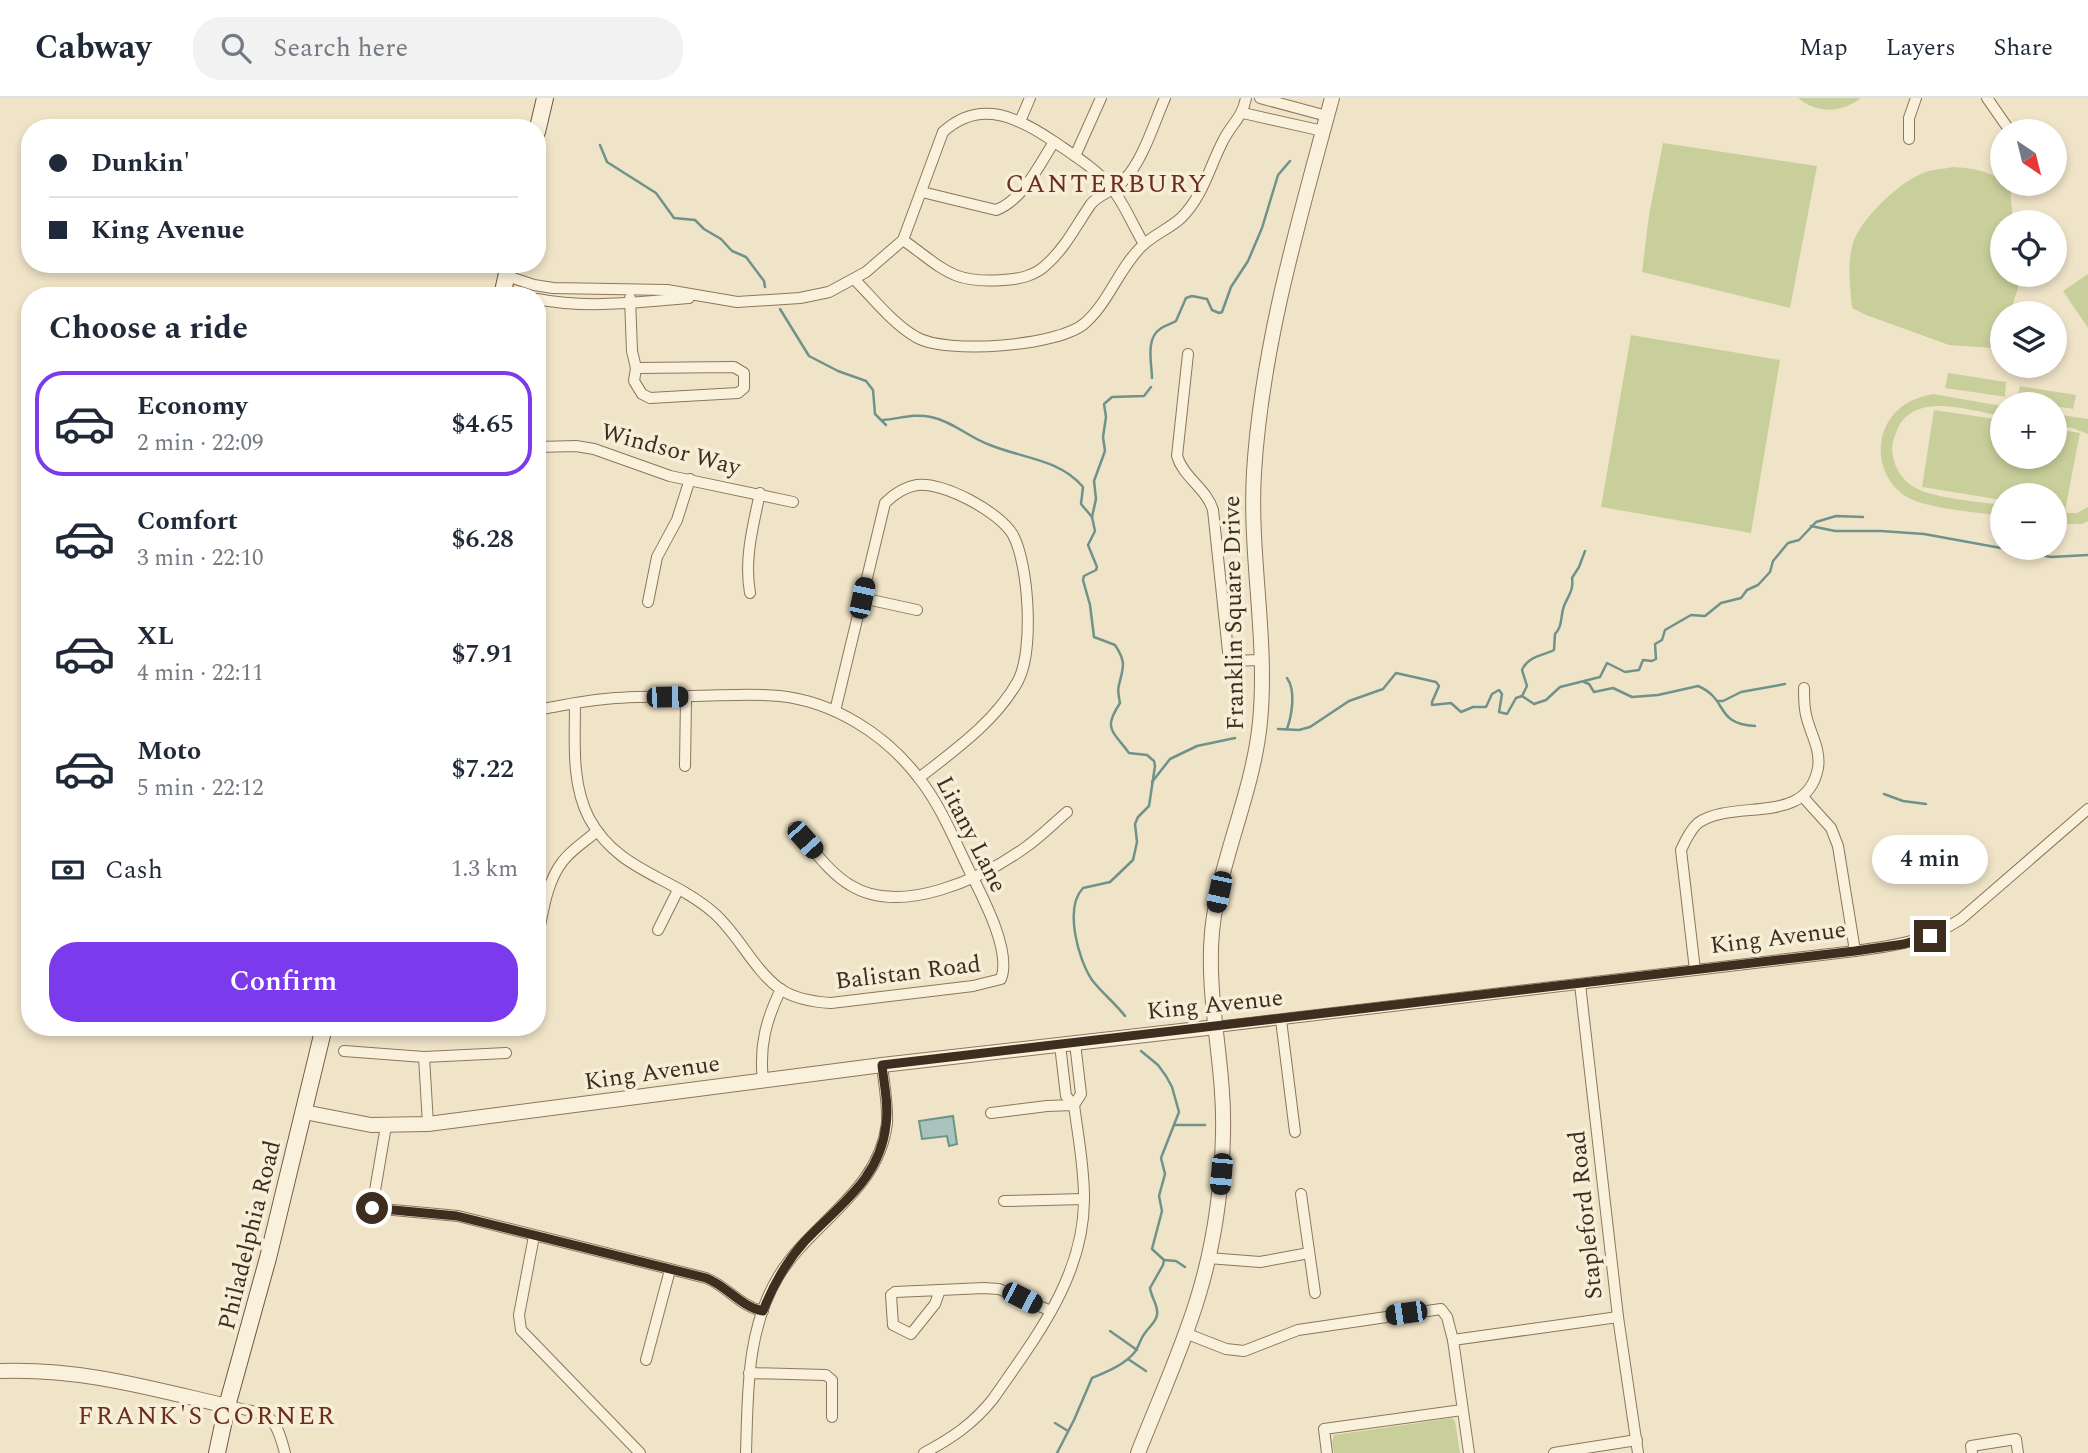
<!DOCTYPE html>
<meta charset="utf-8">
<style>
:root{--surface:#fff;--page:#f2f2f3;--text:#1f2937;--muted:#747a83;--line:#e0e1e3;--accent:#7c3aed}
body{margin:0;font-family:Spectral,serif;background:var(--page);color:var(--text);height:100vh;display:flex;flex-direction:column;font-size:26px;white-space:nowrap}
*{box-sizing:border-box;margin:0}
p{font-size:23px;color:var(--muted)}
.icon{flex:none;width:38px;height:38px;fill:none;stroke:currentColor;stroke-width:2;stroke-linecap:round;stroke-linejoin:round}
.map{position:relative;flex:1;overflow:hidden}
.panel{position:absolute;left:21px;top:189px;width:525px;height:749px;display:flex;flex-direction:column;background:var(--surface);border-radius:28px;box-shadow:0 4px 10px #0003}
.panel>*{flex:none}
.guide{position:absolute;left:21px;top:21px;width:525px;height:154px;border-radius:28px;box-shadow:0 4px 10px #0003;display:grid;align-content:center;height:154px;padding:0 28px;background:var(--surface)}
.needle{width:46px;rotate:145deg}
.tools{position:absolute;left:1990px;top:21px;display:grid;gap:14px}
.tools a{display:grid;place-items:center;width:77px;height:77px;border-radius:50%;background:var(--surface);box-shadow:0 4px 10px #0003;font-size:35px}
.end{position:absolute;width:32px;height:32px;margin:-16px;border:9px solid #3d2e20;background:#fff;box-shadow:0 0 0 4px #fff}
.from{border-radius:50%}
.bubble{position:absolute;height:49px;border-radius:24px;background:var(--surface);box-shadow:0 4px 10px #0003;font-size:23px;font-weight:600;line-height:49px;text-align:center}
.car{position:absolute;width:21px;height:42px;margin:-21px -10px;border-radius:9px;box-shadow:0 0 5px 2px #0007;background:linear-gradient(#222 24%,#8ab4d8 0 40%,#222 0 76%,#8ab4d8 0 86%,#222 0)}
.guide b{display:flex;align-items:center;gap:24px;height:66px;font-size:26px}
.guide b+b{border-top:2px solid var(--line)}
.guide i{width:18px;height:18px;background:var(--text)}
ul{padding:0;list-style:none}
li{display:flex;align-items:center;gap:21px;height:105px;margin:0 14px 10px;padding:0 14px;border:4px solid transparent;border-radius:28px}
li div{flex:1}
li b{display:block;font-size:26px}
li em{font-style:normal;font-weight:600}
li.on{border-color:var(--accent)}
li>.icon{width:63px;height:63px;stroke-width:1.5}
h2{padding:0 28px;font-size:32px;line-height:84px}
.pay{display:flex;align-items:center;gap:18px;height:77px;padding:0 28px;font-size:26px}
.pay p{margin-inline-start:auto}
.action{display:flex;gap:14px;margin-top:auto;padding:14px 28px}
.action a{flex:1;height:80px;border-radius:28px;background:var(--accent);color:#fff;font-size:28px;font-weight:600;line-height:80px;text-align:center}
header{display:flex;align-items:center;gap:42px;box-sizing:border-box;height:98px;padding:0 35px;background:var(--surface);border-bottom:2px solid var(--line)}
header strong{font-size:33px}
nav{display:flex;gap:38px;margin-inline-start:auto;font-size:24px}
.search{width:490px;height:63px;background:var(--page);display:flex;align-items:center;gap:18px;box-sizing:border-box;padding:0 24px;border-radius:28px;color:var(--muted);font-size:26px}
.map>svg:first-child{display:block}
</style>
<header>
<strong>Cabway</strong>
<div class="search"><svg class="icon" aria-label="search" viewBox="0 0 24 24"><circle cx="10" cy="10" r="6"/><path d="M15 15l6 6"/></svg>Search here</div>
<nav><a>Map</a><a>Layers</a><a>Share</a></nav>
</header>
<div class="map">
<svg width="2088" height="1355" viewBox="0 0 2088 1355">
<rect width="100%" height="100%" fill="#f0e4c8"/>
<g fill="#c9cf9b">
<path d="M1798,0H1861C1842,15 1817,16 1798,0Z"/>
<path d="M1663,45L1817,68L1790,210L1642,174L1649,117Z"/>
<path d="M1953,69C1971,70 1987,72 2002,83V86L2010,89L2013,124H2002V177H2017L2018,190L2010,215H2002V242L1993,250L1949,247L1866,217L1852,210C1850,189 1847,165 1853,145C1861,120 1901,82 1926,74C1934,71 1944,71 1953,69Z"/>
<path d="M2088,176V230L2063,193Z"/>
<path d="M1631,237L1780,262L1751,435L1601,409Z"/>
<path d="M1948,275L2006,284L2005,299L2017,301L2020,288L2076,297L2073,311L2055,308L2054,306L1945,290Z"/>
<path d="M1933,296L2002,308V318C1969,313 1917,293 1898,330C1895,337 1892,344 1892,351C1893,366 1900,380 1912,388C1933,401 1977,403 2002,407V418C1977,414 1927,411 1907,399C1875,380 1872,334 1899,311C1909,302 1920,299 1933,296Z"/>
<path d="M1934,312L2002,322V359H2054L2055,331L2080,335L2065,413L2055,411L2054,397H2002V402L1922,389Z"/>
<path d="M2054,316L2088,321V336L2072,330L2055,327Z"/>
<path d="M2088,409V423L2082,426H2055V415H2077Z"/>
<path d="M1452,1320L1455,1323L1460,1355H1334L1332,1343L1334,1337Z"/>
</g>
<path fill="#a9c4bc" stroke="#6f938a" stroke-width="2" d="M953,1018L957,1046L949,1048L947,1038L922,1041L919,1023Z"/>
<g fill="none" stroke-linecap="round" stroke-linejoin="round">
<g stroke="#6f938a" stroke-width="2.5">
<path d="M600,47L607,64L656,95L674,120L695,122L704,131L721,141L732,153L746,159L764,183L765,189"/>
<path d="M780,211L809,258L838,273L866,283L873,292L875,316L886,327"/>
<path d="M1152,280C1152,267 1145,241 1160,231C1165,227 1171,226 1176,223L1186,200L1192,198L1207,201L1212,212L1219,215L1222,214L1231,189L1248,163L1262,130L1278,77L1290,63"/>
<path d="M883,322C899,321 914,315 931,319C952,323 970,340 990,347C1021,360 1060,361 1083,389L1081,406L1092,419L1095,433L1088,447L1097,469L1096,472L1084,478L1083,482L1090,507L1094,539L1115,547C1127,565 1123,569 1119,587C1117,593 1119,599 1120,605C1103,631 1112,632 1129,655L1147,657L1154,663L1155,668L1149,708L1138,719L1135,726L1137,744L1133,762L1110,784L1083,790C1064,810 1078,861 1092,882C1102,895 1115,905 1125,918"/>
<path d="M1092,419L1096,401L1094,383L1105,353L1103,339L1106,319L1104,306L1112,299L1144,298L1151,289"/>
<path d="M1811,428L1835,433H1881L1924,436L2051,459L2088,457"/>
<path d="M1287,580C1296,592 1292,617 1287,631"/>
<path d="M1584,584L1589,586L1594,594L1613,590L1632,599L1658,597L1698,588C1729,601 1714,626 1755,628"/>
<path d="M1522,598L1534,606L1546,602L1560,589L1600,579L1607,565L1625,574L1639,572L1643,562L1652,563L1656,561L1655,546L1662,542L1665,532L1691,517L1705,518L1721,505L1741,500L1747,492L1758,487L1770,474L1773,463L1788,445L1799,442L1816,424L1836,418L1863,419"/>
<path d="M1718,603H1723L1741,594L1785,586"/>
<path d="M1278,631L1299,632L1310,629L1349,603L1383,591L1396,575L1436,584L1439,588L1432,604V607L1451,605L1461,614L1473,609H1486L1492,596L1499,592L1502,596L1499,614L1507,616L1516,600L1522,598L1527,588L1522,572C1528,558 1542,558 1554,552L1555,536C1563,528 1560,519 1564,508C1568,498 1574,492 1572,480L1579,469L1585,453"/>
<path d="M1152,684L1170,661L1197,648L1235,640"/>
<path d="M1884,696L1903,703L1926,706"/>
<path d="M1141,953L1158,967L1166,978L1172,989L1179,1014L1161,1060L1165,1076L1159,1098L1162,1113L1152,1151L1164,1162L1176,1163L1185,1169"/>
<path d="M1175,1027H1205"/>
<path d="M1110,1233L1137,1252"/>
<path d="M1128,1261L1146,1273"/>
<path d="M1055,1325L1068,1333"/>
<path d="M1057,1355L1074,1322L1092,1280C1106,1274 1124,1267 1134,1255C1139,1249 1140,1241 1145,1235C1149,1229 1156,1224 1157,1217C1159,1209 1151,1199 1150,1190L1163,1167L1164,1162"/>
</g>
<defs>
<g id="minor">
<path d="M1260,0L1327,18"/>
<path d="M1987,0L2010,33"/>
<path d="M1243,15L1323,33"/>
<path d="M1021,21L1030,0"/>
<path d="M1909,41V20L1916,0"/>
<path d="M1075,58L1101,0"/>
<path d="M922,94L996,112C1023,102 1039,67 1054,44"/>
<path d="M903,142C943,170 951,186 1003,182C1020,181 1035,178 1047,166C1066,149 1077,126 1091,106C1100,95 1116,93 1125,81C1143,62 1154,25 1165,0"/>
<path d="M507,178L534,187L553,190L667,192L737,204L800,200L829,194L866,174L903,142L943,34C980,0 1018,19 1056,45C1075,58 1096,71 1111,89C1124,105 1133,128 1144,146"/>
<path d="M854,181C872,199 894,227 916,239C946,257 1060,248 1085,225C1109,204 1119,170 1142,148C1153,137 1169,131 1181,120C1203,99 1210,67 1224,41C1233,24 1242,20 1246,0"/>
<path d="M504,192L524,198"/>
<path d="M630,200L632,253L636,270"/>
<path d="M537,201C587,211 639,204 689,200"/>
<path d="M1188,256L1177,358C1183,379 1207,391 1213,412L1229,563L1261,562"/>
<path d="M734,269L744,275V290L738,295L650,300L642,296L634,283L636,270Z"/>
<path d="M537,349L576,348L594,351L670,378L793,404"/>
<path d="M750,495C744,461 753,428 760,395"/>
<path d="M862,500L917,512"/>
<path d="M648,504L657,459L677,422L690,381"/>
<path d="M537,612C560,608 582,603 605,601C633,598 662,599 690,598C720,598 750,595 780,598C834,604 885,636 918,679C940,706 954,741 969,772C982,798 1012,853 1001,881L973,888L831,905C813,904 795,901 780,891C753,871 739,837 714,815C672,778 618,774 589,720C571,685 575,643 575,605"/>
<path d="M835,613L885,405C894,396 904,389 917,387C942,383 1000,414 1013,437C1029,467 1034,552 1018,583C996,623 955,652 919,680"/>
<path d="M685,668L686,599"/>
<path d="M1803,699L1831,730L1838,748L1855,853"/>
<path d="M794,730C812,749 828,774 850,787C901,819 983,780 1026,749C1040,739 1053,726 1067,714"/>
<path d="M658,832L678,792"/>
<path d="M538,838C543,813 547,783 563,763C572,751 586,743 597,733"/>
<path d="M1695,872L1681,752C1685,743 1690,732 1698,725C1734,700 1807,729 1818,670C1821,651 1810,635 1806,617C1804,609 1804,599 1804,590"/>
<path d="M1580,886L1618,1219L1638,1355"/>
<path d="M1281,922L1295,1034"/>
<path d="M1216,929L1855,853C1893,848 1928,843 1961,821L2088,711"/>
<path d="M1060,947L1066,998L1074,1007L1081,996L1075,945"/>
<path d="M344,953L424,959L506,955"/>
<path d="M424,959L428,1026"/>
<path d="M763,982C759,948 766,922 781,891"/>
<path d="M386,1028L372,1110L458,1118L706,1180C727,1188 741,1209 763,1213"/>
<path d="M1301,1096L1315,1195"/>
<path d="M1004,1103L1084,1101"/>
<path d="M534,1138L519,1217L521,1232L640,1355"/>
<path d="M1208,1160L1260,1164L1309,1155"/>
<path d="M940,1192L935,1206L911,1236L893,1227L891,1197L895,1194Z"/>
<path d="M940,1192L984,1190L999,1191L1051,1213"/>
<path d="M1185,1235L1226,1251L1244,1253L1298,1232L1441,1211L1447,1219L1453,1242L1469,1355"/>
<path d="M1453,1242L1618,1219"/>
<path d="M646,1262L670,1172"/>
<path d="M749,1275L826,1277L832,1282V1319"/>
<path d="M227,1308C268,1317 274,1312 285,1355"/>
<path d="M746,1355C748,1295 746,1233 778,1179C811,1124 879,1094 887,1025C888,1006 884,986 882,967"/>
<path d="M924,1355C952,1340 973,1326 993,1301C1036,1239 1085,1177 1084,1099C1084,1068 1078,1038 1074,1007L1047,1008L991,1015"/>
<path d="M1327,1355L1324,1331L1462,1312"/>
<path d="M1554,1355L1637,1342"/>
<path d="M1972,1355L1971,1348L2016,1341L2018,1355"/>
</g>
<g id="tertiary">
<path d="M304,1014L371,1027L428,1026L882,967L1216,929"/>
<path d="M0,1273C81,1270 149,1290 227,1308"/>
<path d="M1138,1355C1158,1304 1182,1252 1198,1199C1214,1147 1222,1089 1223,1035C1225,967 1206,901 1212,834C1219,762 1253,696 1260,624C1268,541 1249,457 1254,374C1262,247 1299,122 1332,0"/>
</g>
<g id="secondary">
<path d="M537,34L545,0"/>
<path d="M502,198L509,166"/>
<path d="M217,1355L227,1308L268,1160L324,929"/>
</g>
</defs>
<use href="#minor" stroke="#8d765c" stroke-width="12"/>
<use href="#tertiary" stroke="#8d765c" stroke-width="16"/>
<use href="#secondary" stroke="#6f573f" stroke-width="18"/>
<use href="#minor" stroke="#faf1dc" stroke-width="10"/>
<use href="#tertiary" stroke="#faf1dc" stroke-width="14"/>
<use href="#secondary" stroke="#faf1dc" stroke-width="16"/>
</g>
<g fill="none" stroke-linecap="round" stroke-linejoin="round">
<path stroke="#3d2e20" stroke-width="9" d="M372,1110L457,1118L706,1180C727,1188 741,1209 763,1213C773,1187 786,1164 805,1143C839,1107 880,1081 886,1027C889,1007 884,987 882,967L1855,853L1904,846L1930,838"/>
</g>
<g text-anchor="middle" stroke-width="7" stroke-linejoin="round" paint-order="stroke">
<g font-size="24" fill="#3d2e20" stroke="#f7eed8">
<text transform="translate(671 351) rotate(15)" y="8">Windsor Way</text>
<text transform="translate(1233 515) rotate(-91)" y="8">Franklin Square Drive</text>
<text transform="translate(972 736) rotate(63)" y="8">Litany Lane</text>
<text transform="translate(1778 839) rotate(-7)" y="8">King Avenue</text>
<text transform="translate(908 874) rotate(-7)" y="8">Balistan Road</text>
<text transform="translate(1215 906) rotate(-6)" y="8">King Avenue</text>
<text transform="translate(652 974) rotate(-8)" y="8">King Avenue</text>
<text transform="translate(1585 1117) rotate(-96)" y="8">Stapleford Road</text>
<text transform="translate(249 1137) rotate(-76)" y="8">Philadelphia Road</text>
</g>
<g font-size="26" letter-spacing="2" fill="#6b2e1e" stroke="#f7eed8">
<text x="1107" y="94">CANTERBURY</text>
<text x="207" y="1326">FRANK'S CORNER</text>
</g>
</g>
</svg>
<div class="tools">
<a><svg class="needle" viewBox="-14 -14 28 28"><path d="M0-13l5 13h-10z" fill="#e53935"/><path d="M0 13l5-13h-10z" fill="#747a83"/></svg></a>
<a><svg class="icon" aria-label="locate" viewBox="0 0 24 24"><circle cx="12" cy="12" r="6"/><path d="M12 2v4M12 18v4M2 12h4M18 12h4"/></svg></a>
<a><svg class="icon" aria-label="layers" viewBox="0 0 24 24"><path d="M12 4l9 5-9 5-9-5zM3 14l9 5 9-5"/></svg></a>
<a>+</a>
<a>−</a>
</div>
<i class="end from" style="left:372px;top:1110px"></i>
<i class="end" style="left:1930px;top:838px"></i>
<div class="bubble" style="left:1872px;top:737px;width:116px">4 min</div>
<i class="car" style="left:862px;top:500px;rotate:12deg"></i>
<i class="car" style="left:667px;top:599px;rotate:89deg"></i>
<i class="car" style="left:805px;top:742px;rotate:138deg"></i>
<i class="car" style="left:1219px;top:794px;rotate:192deg"></i>
<i class="car" style="left:1221px;top:1076px;rotate:185deg"></i>
<i class="car" style="left:1022px;top:1200px;rotate:117deg"></i>
<i class="car" style="left:1406px;top:1215px;rotate:262deg"></i>
<div class="guide">
<b><i class="from"></i>Dunkin'</b>
<b><i></i>King Avenue</b>
</div>
<section class="panel">
<h2>Choose a ride</h2>
<ul>
<li class="on"><svg class="icon" aria-label="car" viewBox="0 0 24 24"><path d="M5 17H2v-5l4-1 3-4h7l3 4 3 1v5h-3M9 17h6M6 11h13"/><circle cx="7" cy="17" r="2"/><circle cx="17" cy="17" r="2"/></svg><div><b>Economy</b><p>2 min · 22:09</p></div><em>$4.65</em></li>
<li><svg class="icon" aria-label="car" viewBox="0 0 24 24"><path d="M5 17H2v-5l4-1 3-4h7l3 4 3 1v5h-3M9 17h6M6 11h13"/><circle cx="7" cy="17" r="2"/><circle cx="17" cy="17" r="2"/></svg><div><b>Comfort</b><p>3 min · 22:10</p></div><em>$6.28</em></li>
<li><svg class="icon" aria-label="car" viewBox="0 0 24 24"><path d="M5 17H2v-5l4-1 3-4h7l3 4 3 1v5h-3M9 17h6M6 11h13"/><circle cx="7" cy="17" r="2"/><circle cx="17" cy="17" r="2"/></svg><div><b>XL</b><p>4 min · 22:11</p></div><em>$7.91</em></li>
<li><svg class="icon" aria-label="car" viewBox="0 0 24 24"><path d="M5 17H2v-5l4-1 3-4h7l3 4 3 1v5h-3M9 17h6M6 11h13"/><circle cx="7" cy="17" r="2"/><circle cx="17" cy="17" r="2"/></svg><div><b>Moto</b><p>5 min · 22:12</p></div><em>$7.22</em></li>
</ul>
<div class="pay"><svg class="icon" aria-label="cash" viewBox="0 0 24 24"><path d="M3 7h18v10H3z"/><circle cx="12" cy="12" r="2"/></svg>Cash<p>1.3 km</p></div>
<div class="action"><a>Confirm</a></div>
</section>
</div>
